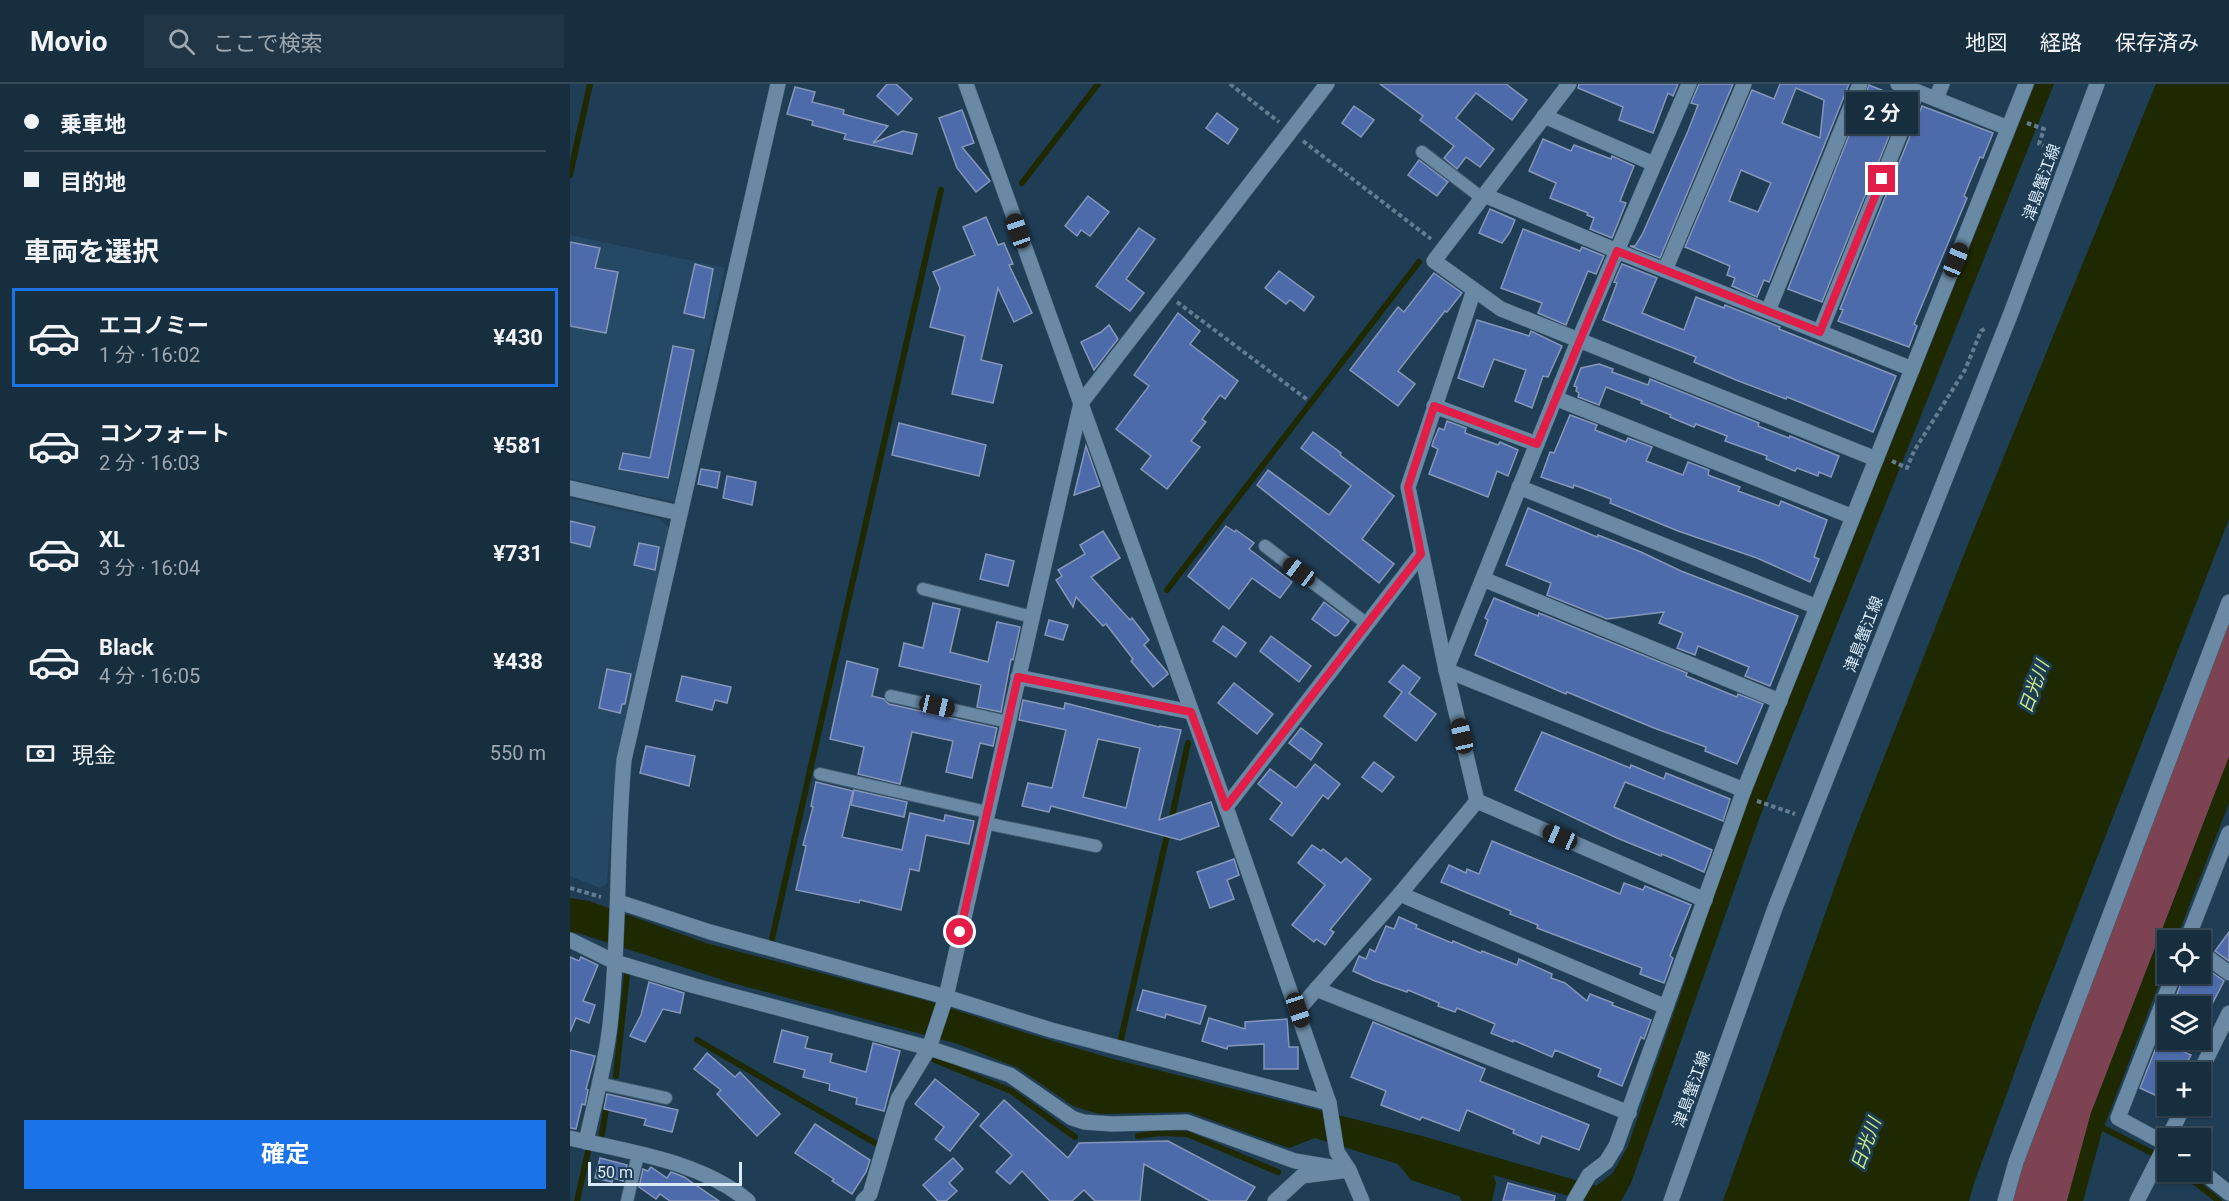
<!DOCTYPE html>
<html lang="ja">
<meta charset="utf-8">
<style>
:root{--surface:#172e3f;--page:#203646;--text:#f1f3f6;--muted:#9ea8b0;--line:#364a59;--accent:#1a73e8}
body{margin:0;font-family:Roboto,"Noto Sans JP",sans-serif;background:var(--page);color:var(--text);height:100vh;display:flex;flex-direction:column;font-size:22px;white-space:nowrap}
*{box-sizing:border-box;margin:0}
p{font-size:20px;color:var(--muted)}
.icon{flex:none;width:33px;height:33px;fill:none;stroke:currentColor;stroke-width:2;stroke-linecap:round;stroke-linejoin:round}
.map{position:relative;flex:1;overflow:hidden}
.side{display:flex;flex-direction:column;background:var(--surface);width:570px}
.side>*{flex:none}
.guide{display:grid;align-content:center;height:132px;padding:0 24px;background:var(--surface)}
.controls{position:absolute;left:1587px;top:846px;display:grid;gap:12px}
.controls a{display:grid;place-items:center;width:54px;height:54px;border-radius:0px;background:var(--surface);box-shadow:0 2px 4px #0004,0 0 0 2px var(--line);font-size:30px}
.scale{position:absolute;left:18px;bottom:15px;width:154px;box-sizing:border-box;padding-left:6px;border:3px solid #d8eaf8;border-top:0;font-size:16px;line-height:21px;white-space:nowrap;color:#d8eaf8;-webkit-text-stroke:4px #1f3d54;paint-order:stroke}
.end{position:absolute;width:27px;height:27px;margin:-14px;border:8px solid #e11d48;background:#fff;box-shadow:0 0 0 3px #fff}
.from{border-radius:50%}
.bubble{position:absolute;height:42px;border-radius:0px;background:var(--surface);box-shadow:0 2px 4px #0004,0 0 0 2px var(--line);font-size:20px;font-weight:700;line-height:42px;text-align:center}
.car{position:absolute;width:18px;height:36px;margin:-18px -9px;border-radius:8px;box-shadow:0 0 4px 2px #0007;background:linear-gradient(#222 24%,#8ab4d8 0 40%,#222 0 76%,#8ab4d8 0 86%,#222 0)}
.guide b{display:flex;align-items:center;gap:21px;height:57px;font-size:22px}
.guide b+b{border-top:2px solid var(--line)}
.guide i{width:15px;height:15px;background:var(--text)}
ul{padding:0;list-style:none}
li{display:flex;align-items:center;gap:18px;height:99px;margin:0 12px 9px;padding:0 12px;border:3px solid transparent;border-radius:0px}
li div{flex:1}
li b{display:block;font-size:22px}
li em{font-style:normal;font-weight:700}
li.current{border-color:var(--accent)}
li>.icon{width:54px;height:54px;stroke-width:1.5}
h2{padding:0 24px;font-size:27px;line-height:72px}
.pay{display:flex;align-items:center;gap:15px;height:66px;padding:0 24px;font-size:22px}
.pay p{margin-inline-start:auto}
.primary-button{display:flex;gap:12px;margin-top:auto;padding:12px 24px}
.primary-button a{flex:1;height:69px;border-radius:0px;background:var(--accent);color:#fff;font-size:24px;font-weight:700;line-height:69px;text-align:center}
header{display:flex;align-items:center;gap:36px;box-sizing:border-box;height:84px;padding:0 30px;background:var(--surface);border-bottom:2px solid var(--line)}
header strong{font-size:28px}
nav{display:flex;gap:33px;margin-inline-start:auto;font-size:21px}
.search{width:420px;height:54px;background:var(--page);display:flex;align-items:center;gap:15px;box-sizing:border-box;padding:0 21px;border-radius:0px;color:var(--muted);font-size:22px}
main{display:flex;flex:1;min-height:0}
.map>svg:first-child{display:block}
</style>
<header>
<strong>Movio</strong>
<div class="search"><svg class="icon" aria-label="search" viewBox="0 0 24 24"><circle cx="10" cy="10" r="6"/><path d="M15 15l6 6"/></svg>ここで検索</div>
<nav><a>地図</a><a>経路</a><a>保存済み</a></nav>
</header>
<main>
<section class="side">
<div class="guide">
<b><i class="from"></i>乗車地</b>
<b><i></i>目的地</b>
</div>
<h2>車両を選択</h2>
<ul>
<li class="current"><svg class="icon" aria-label="car" viewBox="0 0 24 24"><path d="M5 17H2v-5l4-1 3-4h7l3 4 3 1v5h-3M9 17h6M6 11h13"/><circle cx="7" cy="17" r="2"/><circle cx="17" cy="17" r="2"/></svg><div><b>エコノミー</b><p>1 分 · 16:02</p></div><em>¥430</em></li>
<li><svg class="icon" aria-label="car" viewBox="0 0 24 24"><path d="M5 17H2v-5l4-1 3-4h7l3 4 3 1v5h-3M9 17h6M6 11h13"/><circle cx="7" cy="17" r="2"/><circle cx="17" cy="17" r="2"/></svg><div><b>コンフォート</b><p>2 分 · 16:03</p></div><em>¥581</em></li>
<li><svg class="icon" aria-label="car" viewBox="0 0 24 24"><path d="M5 17H2v-5l4-1 3-4h7l3 4 3 1v5h-3M9 17h6M6 11h13"/><circle cx="7" cy="17" r="2"/><circle cx="17" cy="17" r="2"/></svg><div><b>XL</b><p>3 分 · 16:04</p></div><em>¥731</em></li>
<li><svg class="icon" aria-label="car" viewBox="0 0 24 24"><path d="M5 17H2v-5l4-1 3-4h7l3 4 3 1v5h-3M9 17h6M6 11h13"/><circle cx="7" cy="17" r="2"/><circle cx="17" cy="17" r="2"/></svg><div><b>Black</b><p>4 分 · 16:05</p></div><em>¥438</em></li>
</ul>
<div class="pay"><svg class="icon" aria-label="cash" viewBox="0 0 24 24"><path d="M3 7h18v10H3z"/><circle cx="12" cy="12" r="2"/></svg>現金<p>550 m</p></div>
<div class="primary-button"><a>確定</a></div>
</section>
<div class="map">
<svg width="1659" height="1117" viewBox="0 0 1659 1117">
<rect width="100%" height="100%" fill="#1f3d54"/>
<g fill="#254965">
<path d="M0,151L155,184L104,418L0,395Z"/>
<path d="M0,414L91,435L99,444L45,686L37,799L30,804L0,792Z"/>
</g>
<path fill="#7e4353" d="M1659,530V673L1521,1029L1497,1117H1440L1461,1049Z"/>
<g fill="#1e2901">
<path d="M1465,0H1484L1189,735L1061,1099L1051,1117H1017L923,1091L926,1099L922,1117H892L889,1112L841,1096L828,1080L745,1054L719,1064L619,1028L530,1030L515,1026L503,1022L448,984L388,960L159,898L8,849L0,848V814L19,817L139,860L355,916L456,949L543,975L852,1052L1026,1102L1043,1089L1058,1062L1172,731Z"/>
<path d="M1586,0H1659V435L1463,938L1403,1102L1399,1117H1153L1281,757L1399,458Z"/>
<path d="M1659,673V719L1606,856H1598L1597,879L1532,1048L1513,1117H1497L1521,1029Z"/>
</g>
<g fill="none" stroke-linecap="round" stroke-linejoin="round">
<g stroke="#1e2901" stroke-width="6">
<path d="M0,91L20,0"/>
<path d="M452,99L528,0"/>
<path d="M597,506L849,178"/>
<path d="M601,737L618,659"/>
<path d="M202,855L371,106"/>
<path d="M551,955L598,747"/>
<path d="M127,956L305,1059"/>
<path d="M365,976L441,1007L505,1053"/>
<path d="M46,992L57,890"/>
<path d="M1529,1042L1598,1077"/>
<path d="M32,1050L37,1019"/>
<path d="M568,1052L590,1049L617,1050L708,1088"/>
<path d="M1612,1088L1649,1117"/>
<path d="M7,1117L18,1068"/>
</g>
</g>
<g fill="#4d6bab" stroke="#8597b9" stroke-width="1.5" fill-rule="evenodd">
<path d="M317,0H326L342,15L328,31L307,12Z"/>
<path d="M810,0H936L957,16L942,36L906,9L886,34L924,65L910,83L896,73L887,85L874,74L884,62L850,36L853,32Z"/>
<path d="M1009,0H1108L1103,12L1098,9L1083,49L1049,36L1053,23L1008,4Z"/>
<path d="M1129,0H1163L1090,174L1060,162H1065L1072,151L1118,47L1128,21L1121,19Z"/>
<path d="M1210,0H1279L1199,198L1194,196L1187,213L1162,202L1165,194L1157,191L1160,182L1115,163L1182,6L1204,15ZM1226,4L1254,16L1250,54L1212,39ZM1171,86L1201,99L1188,128L1159,117Z"/>
<path d="M1299,1L1334,15L1252,218L1218,205Z"/>
<path d="M225,3L245,8L242,18L274,26L273,30L318,42L303,59L333,47L347,50L342,70L274,55L276,50L242,41L243,37L217,30Z"/>
<path d="M784,22L804,36L791,53L772,39Z"/>
<path d="M1352,22L1423,49L1413,74L1410,73L1394,112L1397,114L1344,240L1347,242L1339,263L1268,237L1273,226L1270,225Z"/>
<path d="M392,26L404,59L392,63L420,97L406,108L387,84L369,34Z"/>
<path d="M647,29L668,45L658,60L636,44Z"/>
<path d="M973,55L1001,67L1004,61L1041,75L1042,72L1064,82L1050,117L1056,119L1042,154L1020,145L1024,134L1017,131L1018,129L980,114L986,99L959,87Z"/>
<path d="M849,76L878,98L867,112L838,91Z"/>
<path d="M518,112L539,128L520,152L511,146L507,152L495,142Z"/>
<path d="M920,125L945,136L940,148L932,159L909,149Z"/>
<path d="M416,133L428,161L434,159L443,180L439,181L462,229L444,238L428,204L411,276L432,281L423,319L382,310L395,252L360,243L370,204L363,188L405,171L393,143Z"/>
<path d="M569,144L585,155L556,195L574,209L560,227L526,202Z"/>
<path d="M953,145L1010,167L1012,163L1034,172L1026,190L1018,187L996,241L968,229L972,219L931,204Z"/>
<path d="M0,158L30,164L25,184L48,188L36,249L0,242Z"/>
<path d="M125,180L143,185L134,234L114,229Z"/>
<path d="M1052,180L1087,194L1072,229L1114,246L1126,213L1154,224L1155,221L1210,243L1209,245L1326,292L1303,348L1217,313L1216,315L1166,296L1124,278L1126,273L1033,236L1047,199L1044,198Z"/>
<path d="M709,187L744,213L734,227L720,216L716,220L695,204Z"/>
<path d="M864,189L892,209L877,228L875,227L828,287L845,300L828,322L780,286L828,223L834,228Z"/>
<path d="M608,229L630,247L620,260L668,297L655,315L650,311L632,335L636,338L621,357L630,363L597,405L571,385L581,372L546,345L579,302L564,291Z"/>
<path d="M907,236L953,250L959,252L961,247L992,262L978,293L973,292L962,324L945,317L956,286L924,275L913,303L888,294Z"/>
<path d="M539,241L548,255L524,286L511,258L531,248Z"/>
<path d="M103,262L124,266L98,394L49,385L53,369L80,374Z"/>
<path d="M1029,280L1043,285L1042,288L1078,301L1080,295L1189,339L1188,342L1219,354L1220,352L1269,372L1261,393L1249,388L1248,392L1227,384L1225,387L1196,375L1197,372L1155,357L1157,352L1126,340L1124,343L1100,333L1101,331L1071,319L1072,317L1036,303L1029,321L1008,313L1009,309L1006,307L1007,303L1004,302L1011,284Z"/>
<path d="M1000,331L1027,341L1025,346L1056,358L1058,354L1082,363L1076,377L1113,391L1118,378L1139,386L1138,391L1170,403L1168,407L1209,422L1211,417L1257,436L1244,473L1249,475L1240,498L1187,474L1108,447L1040,419L1041,415L1004,401L1003,404L971,393L980,368L984,369Z"/>
<path d="M877,337L896,344L895,349L928,361L930,358L948,366L938,392L927,387L918,413L859,390L868,365L862,362L863,358L869,344L874,346Z"/>
<path d="M329,339L416,361L409,392L322,371Z"/>
<path d="M743,348L771,369L770,371L824,412L792,455L824,480L809,499L687,401L698,386L759,431L781,402L731,364Z"/>
<path d="M516,362L530,402L504,411Z"/>
<path d="M131,385L150,388L147,404L128,400Z"/>
<path d="M157,392L186,398L182,421L153,414Z"/>
<path d="M958,424L1027,453L1028,451L1071,468L1111,487L1228,532L1200,602L1175,592L1179,583L1128,562L1125,571L1107,564L1113,549L1089,539L1094,528L1037,535L977,511L981,499L936,481Z"/>
<path d="M0,437L25,443L20,463L0,458Z"/>
<path d="M656,442L665,448L666,446L684,459L679,465L722,498L710,514L682,494L659,525L618,492Z"/>
<path d="M533,447L550,474L521,493L560,536L562,534L579,556L574,561L597,588L598,590L583,603L561,577L563,575L536,540L533,542L506,513L503,523L486,496L492,492L488,486L515,470L510,461Z"/>
<path d="M69,459L89,463L85,486L64,481Z"/>
<path d="M416,470L444,477L438,502L410,495Z"/>
<path d="M924,514L968,532L969,529L1117,589L1116,592L1167,613L1168,610L1193,620L1167,680L1135,667L1136,663L1084,644L997,608L996,610L905,571L918,536L915,534Z"/>
<path d="M754,518L779,537L768,551L765,552L742,535Z"/>
<path d="M363,519L390,525L380,568L418,578L427,538L450,543L443,576L441,575L431,628L407,623L411,601L329,582L334,559L353,564Z"/>
<path d="M479,536L498,541L493,556L475,551Z"/>
<path d="M653,542L676,559L666,573L643,557Z"/>
<path d="M701,552L741,582L729,598L690,567Z"/>
<path d="M277,577L308,585L302,612L314,615L319,620L427,644L423,662L410,659L402,694L376,688L383,657L342,648L330,700L288,690L294,663L260,655Z"/>
<path d="M833,581L850,594L839,609L866,630L846,657L814,632L832,608L819,598Z"/>
<path d="M37,585L61,590L55,620H52L50,629L29,624Z"/>
<path d="M112,592L161,603L157,619L145,616L142,626L106,617Z"/>
<path d="M664,599L703,630L687,650L648,619Z"/>
<path d="M453,616L494,625L495,619L589,643L590,642L611,646L589,736L641,718L649,742L610,756L481,722L479,728L452,722L458,699L482,704L496,646L449,636ZM528,655L570,664L556,724L513,713Z"/>
<path d="M731,644L752,660L741,676L719,659Z"/>
<path d="M972,648L1060,684L1061,681L1094,695L1096,689L1160,715L1153,737L1055,698L1044,723L1142,766L1134,788L1092,770L1091,772L1047,754L945,706Z"/>
<path d="M76,662L125,672L119,702L70,689Z"/>
<path d="M804,678L824,693L812,708L792,693Z"/>
<path d="M745,680L770,700L758,715L753,711L722,752L700,735L712,719L688,700L700,685L726,704Z"/>
<path d="M246,698L283,707L272,753L332,766L340,729L374,737L375,731L404,737L399,760L356,751L349,787L340,785L331,826L290,816L289,819L226,806L236,762L233,761L243,723L241,722Z"/>
<path d="M284,706L337,718L334,733L281,721Z"/>
<path d="M922,757L1050,810L1054,799L1073,806L1075,802L1121,821L1100,872L1103,874L1094,899L1070,890L1072,884L967,844L968,841L940,830L941,827L871,798L879,781L896,789L897,785L909,790Z"/>
<path d="M742,761L751,767L753,765L771,779L776,774L801,795L760,846L764,848L755,861L746,855L744,858L722,841L755,801L728,779Z"/>
<path d="M664,775L669,791L657,796L664,815L640,824L627,788Z"/>
<path d="M829,833L847,841L846,844L882,859L883,857L911,869L912,867L947,881L949,875L982,890L981,894L995,899L1017,917L1020,910L1043,919L1042,921L1081,936L1074,955L1071,953L1052,1002L1028,992L1031,985L985,966L982,973L943,956V958L921,949L925,940L887,924L885,928L868,922L869,919L838,906L837,908L805,897L783,887L789,872L796,875L800,865L805,868L816,842L824,845Z"/>
<path d="M1659,848V877L1645,867Z"/>
<path d="M0,873L9,877L11,873L28,881L13,917L25,921L19,939L6,934L0,948Z"/>
<path d="M1633,882L1654,897L1641,922H1602L1615,890H1630Z"/>
<path d="M79,898L114,909L110,929L93,925L75,958L60,952L71,931Z"/>
<path d="M573,906L636,922L630,940L596,930L595,934L567,926Z"/>
<path d="M639,934L675,945V938L717,935L719,963H728V985H694V960L658,962L657,965L632,957Z"/>
<path d="M803,938L915,985L910,997L1019,1041L1009,1066L972,1052L969,1060L943,1049L944,1046L897,1026L889,1047L852,1033L850,1036L811,1021L816,1007L781,993Z"/>
<path d="M212,946L238,953L235,964L262,970L260,978L296,988L303,959L330,967L314,1027L286,1020L287,1014L259,1006L260,1000L233,993L235,986L204,978Z"/>
<path d="M1589,956L1621,971L1612,988H1598V1017L1570,1004Z"/>
<path d="M0,966L25,972L16,1005L18,1006L15,1021L12,1020L6,1045L0,1044Z"/>
<path d="M137,969L165,993L170,988L210,1030L187,1052L147,1010L151,1006L124,985Z"/>
<path d="M365,995L409,1030L380,1067L365,1055L374,1043L345,1020Z"/>
<path d="M37,1010L108,1026L102,1048L74,1041L76,1035L34,1025Z"/>
<path d="M434,1016L498,1074L509,1059L598,1057L685,1103L676,1117H640L574,1080L570,1117H525L514,1106L502,1117H480L452,1087L440,1100L426,1088L442,1071L410,1042Z"/>
<path d="M245,1040L300,1076L296,1088L282,1110L262,1097L264,1095L225,1069Z"/>
<path d="M30,1074L57,1081L53,1097L43,1094L42,1098L25,1094Z"/>
<path d="M383,1074L393,1085L379,1099L387,1107L376,1117H368L353,1101Z"/>
<path d="M81,1083L97,1094L101,1088L114,1093L149,1117H100L90,1110L86,1115L69,1103L73,1085L78,1087Z"/>
<path d="M938,1099L985,1112L984,1117H933Z"/>
</g>
<g fill="none" stroke-linecap="round" stroke-linejoin="round">
<defs>
<g id="service">
<path d="M852,68L912,114"/>
<path d="M695,462L797,540"/>
<path d="M353,505L462,533"/>
<path d="M321,612L438,638"/>
<path d="M250,690L417,728"/>
<path d="M415,739L526,762"/>
<path d="M28,999L96,1014"/>
<path d="M57,1117L68,1071"/>
</g>
<g id="minor">
<path d="M396,0L656,723L759,1019"/>
<path d="M999,0L864,177L931,225L1306,375"/>
<path d="M1328,0L1438,44"/>
<path d="M1366,15L1372,0"/>
<path d="M974,32L1084,80"/>
<path d="M914,111L1047,167L1342,285"/>
<path d="M1095,186L1174,0"/>
<path d="M1198,227L1290,0"/>
<path d="M1250,248L1347,8"/>
<path d="M985,314L1283,433"/>
<path d="M864,322L967,360"/>
<path d="M949,403L1247,523"/>
<path d="M0,404L109,429"/>
<path d="M913,495L1210,617"/>
<path d="M876,586L1009,255L1119,0"/>
<path d="M876,586L1174,706"/>
<path d="M448,593L621,628"/>
<path d="M907,717L1135,816"/>
<path d="M656,723L851,470"/>
<path d="M830,810L1096,923"/>
<path d="M49,818L140,848L376,913L481,946L759,1019"/>
<path d="M0,856L45,878L125,902L359,964L440,991L502,1034L514,1038L542,1040L617,1038L725,1077L773,1085"/>
<path d="M1617,856L1659,749"/>
<path d="M1630,868L1659,889"/>
<path d="M746,905L1059,1029"/>
<path d="M728,926L830,810L907,717L876,586L838,403L904,206"/>
<path d="M0,1054C58,1068 131,1077 178,1117"/>
<path d="M16,1058C24,1020 36,979 40,941C50,853 46,764 54,676L208,0"/>
<path d="M1598,1061L1548,1034L1604,890"/>
<path d="M1630,1086L1659,1109"/>
<path d="M293,1117L300,1110L328,1015L359,964L376,913L511,319L757,0"/>
<path d="M1004,1117L1019,1091L1036,1078L1046,1062L1174,706L1456,0"/>
<path d="M1435,1117L1446,1078L1659,518"/>
</g>
<g id="tertiary">
<path d="M1630,988L1659,929"/>
<path d="M759,1019L767,1068L779,1086L792,1117"/>
<path d="M1598,1054L1614,1022"/>
<path d="M705,1117L732,1092L779,1086"/>
<path d="M1567,1117L1598,1056"/>
</g>
<path id="secondary" d="M1101,1117L1205,824L1441,229L1527,0"/>
</defs>
<use href="#service" stroke="#405b6e" stroke-width="14"/>
<use href="#minor" stroke="#405b6e" stroke-width="16"/>
<use href="#tertiary" stroke="#405b6e" stroke-width="16"/>
<use href="#secondary" stroke="#405b6e" stroke-width="16"/>
<g stroke="#637c90" stroke-width="4" stroke-dasharray="4.5 3" stroke-linecap="butt">
<path d="M660,0L709,38"/>
<path d="M1457,39L1474,45L1469,60L1486,67"/>
<path d="M733,57L861,155"/>
<path d="M607,218L739,317"/>
<path d="M1322,377L1337,384L1344,367L1395,286L1411,247L1416,244"/>
<path d="M1187,717L1225,730"/>
<path d="M0,804L31,813"/>
</g>
<use href="#service" stroke="#6989a4" stroke-width="12"/>
<use href="#minor" stroke="#6989a4" stroke-width="15"/>
<use href="#tertiary" stroke="#6989a4" stroke-width="15"/>
<use href="#secondary" stroke="#6989a4" stroke-width="15"/>
</g>
<g fill="none" stroke-linecap="round" stroke-linejoin="round">
<path stroke="#e11d48" stroke-width="8" d="M390,848L448,593L621,628L656,723L851,470L838,403L864,322L967,360L1047,167L1250,248L1312,95"/>
</g>
<g text-anchor="middle" stroke-width="6" stroke-linejoin="round" paint-order="stroke">
<g font-size="16" fill="#d8eaf8" stroke="#1f3d54">
<text transform="translate(1471 98) rotate(-70)" y="6">津島蟹江線</text>
<text transform="translate(1293 550) rotate(-69)" y="6">津島蟹江線</text>
<text transform="translate(1121 1005) rotate(-70)" y="6">津島蟹江線</text>
</g>
<g font-size="18" font-style="italic" fill="#cbed84" stroke="#1f3d54">
<text transform="translate(1464 603) rotate(-70)" y="6">日光川</text>
<text transform="translate(1296 1060) rotate(-70)" y="6">日光川</text>
</g>
</g>
</svg>
<div class="controls">
<a><svg class="icon" aria-label="locate" viewBox="0 0 24 24"><circle cx="12" cy="12" r="6"/><path d="M12 2v4M12 18v4M2 12h4M18 12h4"/></svg></a>
<a><svg class="icon" aria-label="layers" viewBox="0 0 24 24"><path d="M12 4l9 5-9 5-9-5zM3 14l9 5 9-5"/></svg></a>
<a>+</a>
<a>−</a>
</div>
<div class="scale">50 m</div>
<i class="end from" style="left:390px;top:848px"></i>
<i class="end" style="left:1312px;top:95px"></i>
<div class="bubble" style="left:1276px;top:8px;width:72px">2 分</div>
<i class="car" style="left:448px;top:147px;rotate:341deg"></i>
<i class="car" style="left:1386px;top:176px;rotate:22deg"></i>
<i class="car" style="left:729px;top:488px;rotate:307deg"></i>
<i class="car" style="left:367px;top:622px;rotate:103deg"></i>
<i class="car" style="left:892px;top:652px;rotate:347deg"></i>
<i class="car" style="left:990px;top:753px;rotate:294deg"></i>
<i class="car" style="left:728px;top:926px;rotate:162deg"></i>
</div>
</main>
